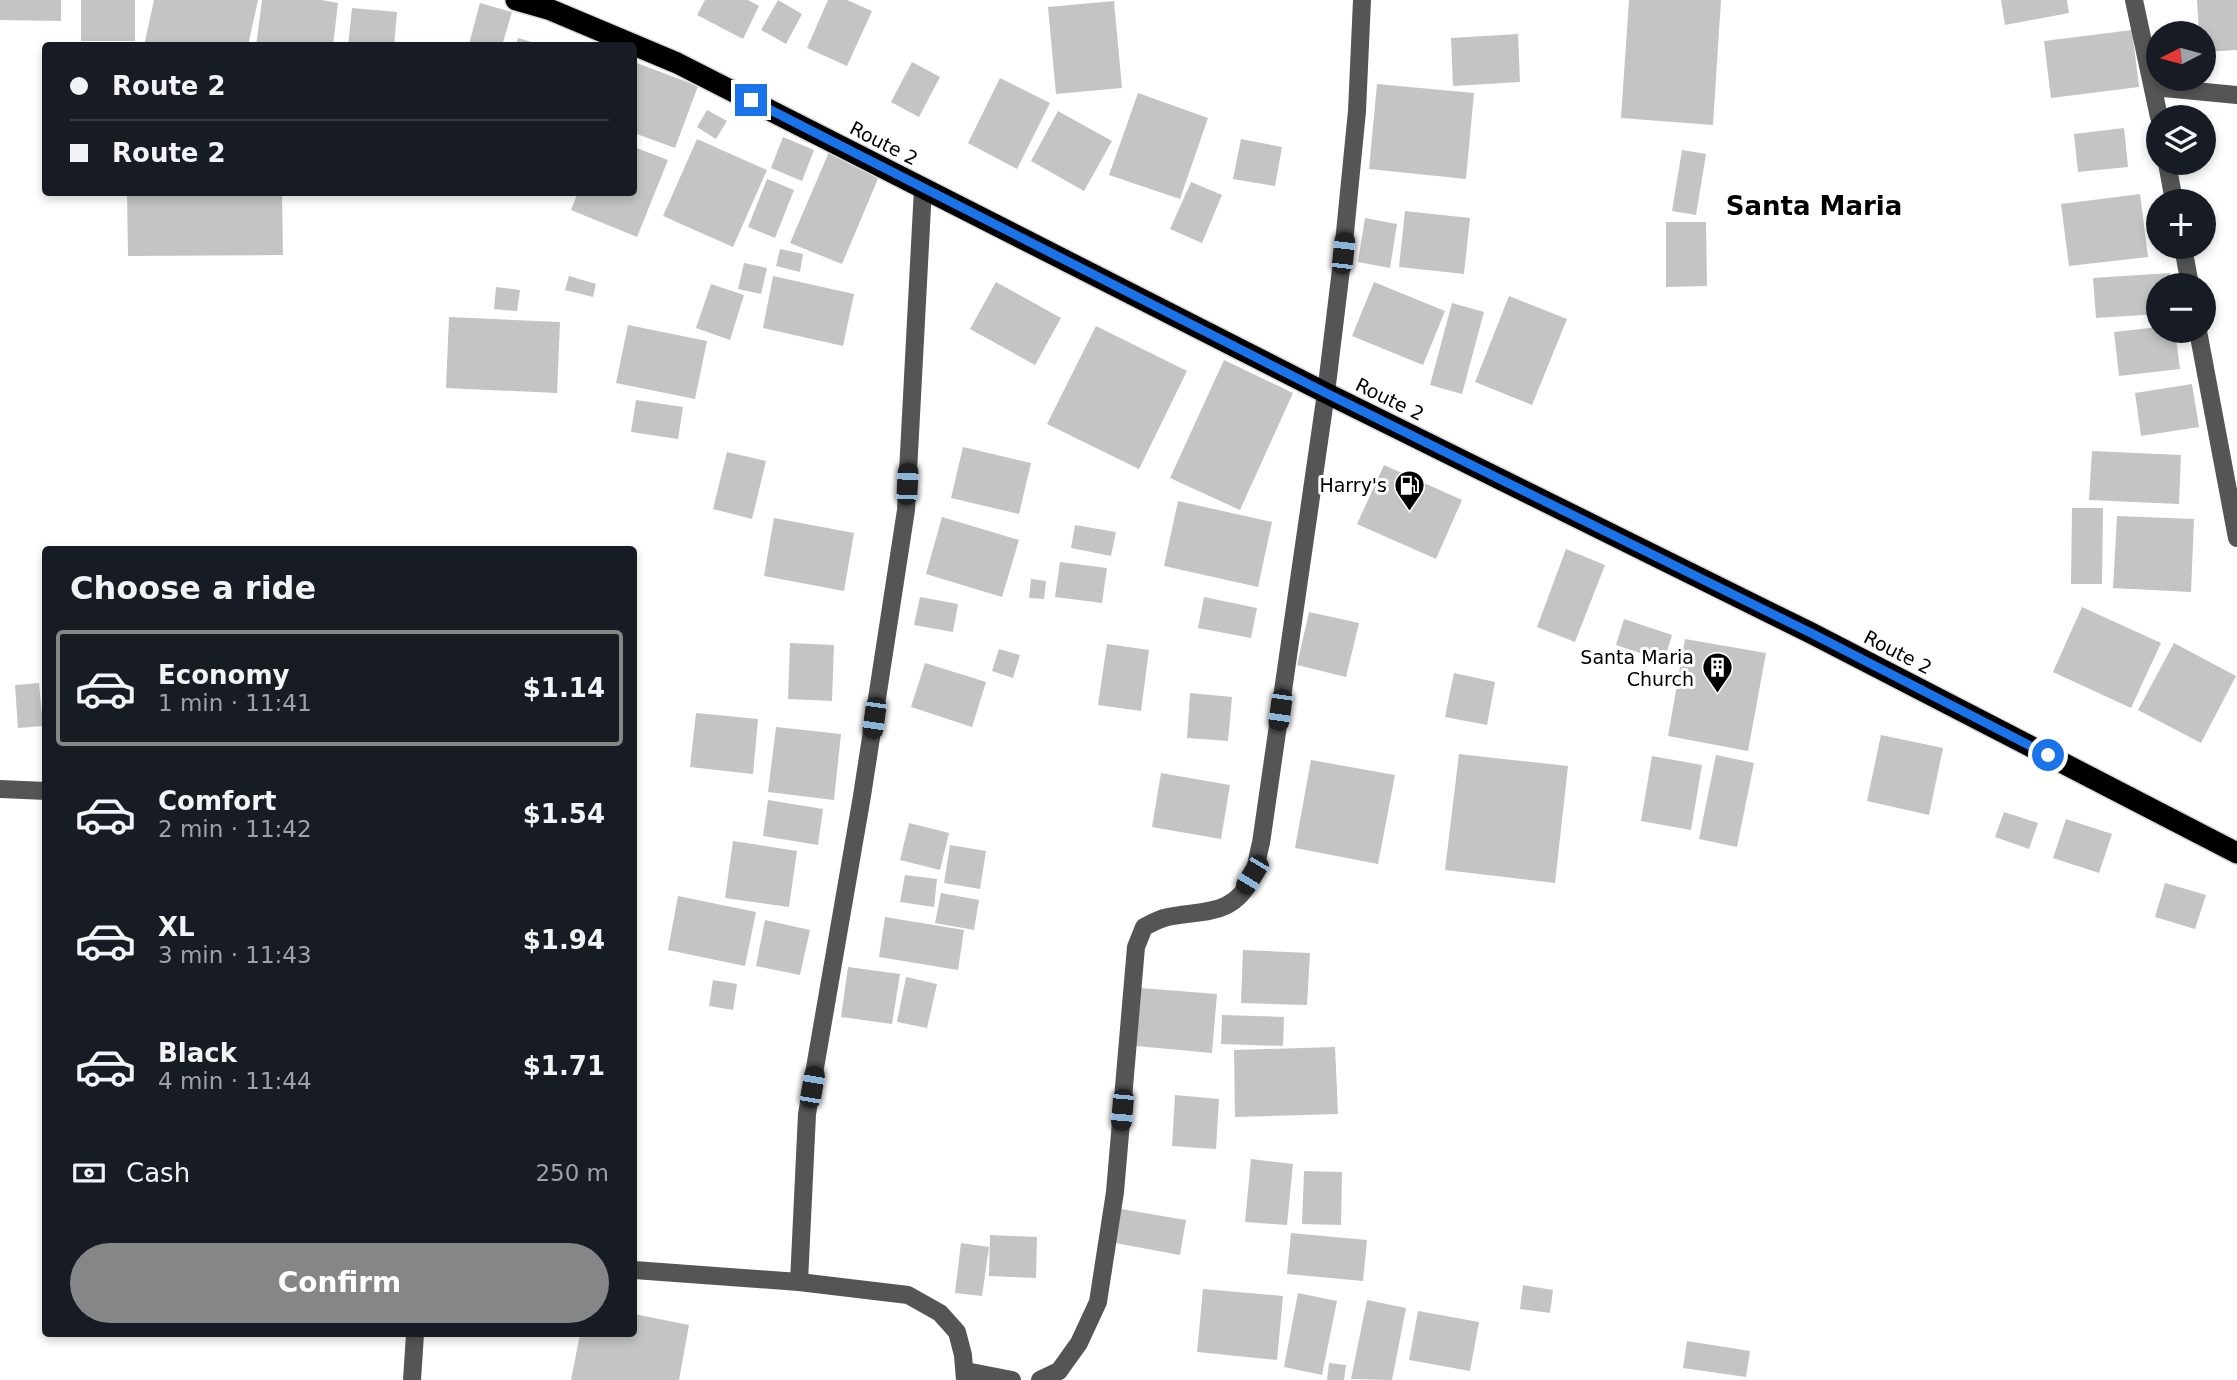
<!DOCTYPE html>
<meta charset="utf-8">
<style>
:root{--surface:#171b24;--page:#242831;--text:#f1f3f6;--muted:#9ea1a6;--line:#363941;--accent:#858687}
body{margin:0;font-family:"DejaVu Sans",sans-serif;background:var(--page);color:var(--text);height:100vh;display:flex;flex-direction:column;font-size:26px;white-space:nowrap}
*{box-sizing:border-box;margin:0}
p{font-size:23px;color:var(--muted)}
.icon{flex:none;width:38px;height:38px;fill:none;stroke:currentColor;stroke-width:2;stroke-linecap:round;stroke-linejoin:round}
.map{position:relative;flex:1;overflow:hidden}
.drawer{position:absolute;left:42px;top:546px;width:595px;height:791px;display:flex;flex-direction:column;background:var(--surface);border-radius:7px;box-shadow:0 4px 10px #0003}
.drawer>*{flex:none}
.guide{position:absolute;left:42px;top:42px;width:595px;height:154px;border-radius:7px;box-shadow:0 4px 10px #0003;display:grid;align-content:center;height:154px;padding:0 28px;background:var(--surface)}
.needle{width:46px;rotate:264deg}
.fabs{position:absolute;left:2146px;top:21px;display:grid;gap:14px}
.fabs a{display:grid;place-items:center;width:70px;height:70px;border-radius:50%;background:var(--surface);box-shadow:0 4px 10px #0003;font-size:35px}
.end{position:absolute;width:32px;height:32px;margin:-16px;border:9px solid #1a73e8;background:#fff;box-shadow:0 0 0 4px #fff}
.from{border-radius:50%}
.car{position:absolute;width:21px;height:42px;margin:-21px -10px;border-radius:9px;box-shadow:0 0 5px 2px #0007;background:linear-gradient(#222 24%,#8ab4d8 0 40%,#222 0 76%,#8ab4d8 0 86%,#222 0)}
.guide b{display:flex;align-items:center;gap:24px;height:66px;font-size:26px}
.guide b+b{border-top:2px solid var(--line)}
.guide i{width:18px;height:18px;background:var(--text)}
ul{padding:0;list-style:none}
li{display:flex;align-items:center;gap:21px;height:116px;margin:0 14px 10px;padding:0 14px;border:4px solid transparent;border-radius:7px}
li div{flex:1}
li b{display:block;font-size:26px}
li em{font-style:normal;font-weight:700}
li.active{border-color:var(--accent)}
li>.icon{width:63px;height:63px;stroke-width:1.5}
h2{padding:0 28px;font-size:32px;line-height:84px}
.pay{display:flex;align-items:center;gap:18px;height:77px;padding:0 28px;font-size:26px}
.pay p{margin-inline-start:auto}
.action{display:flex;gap:14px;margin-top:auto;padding:14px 28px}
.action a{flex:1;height:80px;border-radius:42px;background:var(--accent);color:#fff;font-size:28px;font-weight:700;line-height:80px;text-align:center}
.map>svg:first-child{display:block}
</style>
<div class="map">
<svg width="2237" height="1380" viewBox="0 0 2237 1380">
<rect width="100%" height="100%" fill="#fff"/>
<g fill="#c4c4c4">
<path d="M0,0H61V21L0,20Z"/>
<rect x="81" y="0" width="54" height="41"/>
<path d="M154,0H258L248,46H144Z"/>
<path d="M262,0H322L338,3L333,46H256Z"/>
<path d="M705,0H748L759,6L743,39L697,15Z"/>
<path d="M778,0L802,14L786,44L761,30Z"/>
<path d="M828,0H847L872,11L847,66L807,48Z"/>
<path d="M1629,0H1721L1713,125L1621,118Z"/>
<path d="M2001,0H2067L2069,13L2005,25Z"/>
<path d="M2197,0H2237V50L2203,52V33H2199Z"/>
<path d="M1114,1L1122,88L1056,94L1048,7Z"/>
<path d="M480,3L512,12L502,46L469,44Z"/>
<path d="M352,8L397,12L394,46H348Z"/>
<path d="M2132,30L2139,87L2051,98L2044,41Z"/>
<path d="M1518,34L1520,82L1453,86L1451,38Z"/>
<path d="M518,38L542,45V46H516Z"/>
<path d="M634,62L698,86L675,148L634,133Z"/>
<path d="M912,62L940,77L919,117L891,102Z"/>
<path d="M1000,78L1050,103L1017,169L968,143Z"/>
<path d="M1377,84L1474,93L1466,179L1369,169Z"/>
<path d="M1138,93L1208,118L1180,199L1109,175Z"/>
<path d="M707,110L727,121L716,139L697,127Z"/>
<path d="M1058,111L1112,141L1084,191L1031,161Z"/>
<path d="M2124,128L2128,167L2078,172L2074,134Z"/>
<path d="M783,137L814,150L802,181L771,168Z"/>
<path d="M697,139L767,170L733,247L663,216Z"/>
<path d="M1241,139L1282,147L1275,186L1233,179Z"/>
<path d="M634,147L668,160L637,237L571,210L578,192H634Z"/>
<path d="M1682,150L1706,154L1696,215L1672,211Z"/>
<path d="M829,152L880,174L842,264L790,243Z"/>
<path d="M767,179L794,190L775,238L748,227Z"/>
<path d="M1191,182L1222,195L1202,243L1170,229Z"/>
<path d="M127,192H282L283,255L128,256Z"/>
<path d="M2140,194L2148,257L2069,266L2061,204Z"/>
<path d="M1405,211L1470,218L1464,274L1399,267Z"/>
<path d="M1365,218L1397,224L1390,268L1358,262Z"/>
<path d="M1666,222H1706L1707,286L1666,287Z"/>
<path d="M780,249L803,254L800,272L776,266Z"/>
<path d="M744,263L767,268L761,294L738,289Z"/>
<path d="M2170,273L2171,285H2158V314L2096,318L2093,278Z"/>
<path d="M569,276L596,284L593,297L565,290Z"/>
<path d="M773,276L854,294L843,346L763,328Z"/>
<path d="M996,282L1061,318L1035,365L970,329Z"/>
<path d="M1374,282L1445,311L1423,365L1352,336Z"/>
<path d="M711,284L744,295L730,340L696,328Z"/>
<path d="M496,287L520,290L517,311L494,309Z"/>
<path d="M1509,296L1567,319L1532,405L1475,382Z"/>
<path d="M1452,303L1484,312L1462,394L1430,385Z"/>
<path d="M449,317L560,322L557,393L446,388Z"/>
<path d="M628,325L707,341L695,399L616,383Z"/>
<path d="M1096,326L1187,371L1139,469L1047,424Z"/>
<path d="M2158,327V331H2175L2180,369L2119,376L2114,332Z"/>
<path d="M1224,360L1293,393L1240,510L1170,478Z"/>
<path d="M2192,384L2199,427L2141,436L2135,393Z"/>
<path d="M636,400L683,407L678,439L631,432Z"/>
<path d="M963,447L1031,463L1019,514L951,498Z"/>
<path d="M2092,451L2181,455L2179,504L2089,500Z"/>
<path d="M727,452L766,461L752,519L713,509Z"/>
<path d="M1384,465L1462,500L1436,559L1357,524Z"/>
<path d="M1178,501L1272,522L1258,587L1164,566Z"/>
<path d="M2072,508H2103L2102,584H2071Z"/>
<path d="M2117,516L2194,519L2191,592L2113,588Z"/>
<path d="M942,517L1019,540L1002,597L926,574Z"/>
<path d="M774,518L854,533L844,591L764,576Z"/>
<path d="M1075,525L1116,532L1111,556L1071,548Z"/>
<path d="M1566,549L1605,565L1575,642L1537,627Z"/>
<path d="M1060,562L1107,568L1102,603L1055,597Z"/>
<path d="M1031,579L1046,581L1044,599L1029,598Z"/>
<path d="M920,597L958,604L953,632L914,625Z"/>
<path d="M1204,597L1257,608L1251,638L1198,628Z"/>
<path d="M2082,607L2161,643L2131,708L2053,672Z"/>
<path d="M1309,612L1359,623L1346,677L1297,665Z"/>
<path d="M1624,619L1672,635L1664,661L1616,645Z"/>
<path d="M1685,639L1766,653L1748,751L1668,736Z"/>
<path d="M790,643L834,645L832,701L788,699Z"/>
<path d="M2174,643L2236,676L2201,743L2138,710Z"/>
<path d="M1107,644L1149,650L1141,711L1098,705Z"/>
<path d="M999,649L1020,655L1013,678L992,671Z"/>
<path d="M925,663L986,682L972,727L911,707Z"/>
<path d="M1454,673L1495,682L1487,725L1445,717Z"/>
<path d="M39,683L43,726L18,728L15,685Z"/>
<path d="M1190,693L1232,697L1228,741L1187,738Z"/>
<path d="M696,713L758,719L753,774L690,767Z"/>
<path d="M776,727L841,734L834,800L768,792Z"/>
<path d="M1881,735L1943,748L1929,815L1867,801Z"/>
<path d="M1459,754L1568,766L1555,883L1445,870Z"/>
<path d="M1716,755L1754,763L1737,847L1699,839Z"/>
<path d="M1652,756L1702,765L1691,830L1641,821Z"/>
<path d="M1311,760L1395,775L1378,864L1295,848Z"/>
<path d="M1161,773L1230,785L1221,839L1152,827Z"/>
<path d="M768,800L823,809L818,845L763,836Z"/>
<path d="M2004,812L2038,823L2029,849L1995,837Z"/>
<path d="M2066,819L2112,834L2099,873L2053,858Z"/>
<path d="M909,823L949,833L940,870L900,860Z"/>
<path d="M733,841L797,851L789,907L725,898Z"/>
<path d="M950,845L986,851L980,889L944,883Z"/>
<path d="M905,875L937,879L934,907L900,902Z"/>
<path d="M2165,883L2206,895L2195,929L2155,917Z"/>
<path d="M941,893L979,900L974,930L935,923Z"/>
<path d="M678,896L756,912L745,966L668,950Z"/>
<path d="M885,917L964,930L958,970L879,957Z"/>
<path d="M765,920L810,930L800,975L756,966Z"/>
<path d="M1243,950L1310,953L1307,1005L1241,1003Z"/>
<path d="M848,967L900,974L892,1024L841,1017Z"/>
<path d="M906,977L937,984L927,1028L897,1022Z"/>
<path d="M713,980L737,984L733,1010L709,1006Z"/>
<path d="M1141,988L1217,994L1212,1053L1136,1046Z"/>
<path d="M1222,1015L1284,1017L1283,1046L1221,1044Z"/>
<path d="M1335,1047L1338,1114L1235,1117L1234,1050Z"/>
<path d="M1175,1095L1219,1099L1216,1149L1172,1146Z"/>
<path d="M1251,1159L1293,1164L1287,1225L1245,1222Z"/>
<path d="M1304,1171L1342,1172L1341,1225L1302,1224Z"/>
<path d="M1121,1209L1186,1220L1180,1255L1115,1243Z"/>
<path d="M1291,1233L1367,1240L1363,1281L1287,1274Z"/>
<path d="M990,1235L1037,1237L1036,1278L989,1276Z"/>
<path d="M961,1243L989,1247L982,1296L955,1293Z"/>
<path d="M1523,1285L1553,1290L1550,1313L1520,1309Z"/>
<path d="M1203,1289L1283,1296L1277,1360L1197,1352Z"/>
<path d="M1298,1293L1337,1301L1322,1375L1284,1367Z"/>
<path d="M1367,1300L1406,1308L1392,1380L1351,1379Z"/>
<path d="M1418,1311L1479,1322L1470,1371L1409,1360Z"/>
<path d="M634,1314L689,1325L679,1380H571L580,1334H634Z"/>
<path d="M1687,1341L1750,1351L1746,1377L1683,1368Z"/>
<path d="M1329,1363L1346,1365L1344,1380H1327Z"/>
</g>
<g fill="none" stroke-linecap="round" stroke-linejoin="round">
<defs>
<path id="highway" d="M516,0L551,10L677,63L1326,393L1811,633L2237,853"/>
</defs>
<use href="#highway" stroke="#dbdbdb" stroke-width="24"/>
<g stroke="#555" stroke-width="18">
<path d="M2134,0L2159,117"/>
<path d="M2153,87L2237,95"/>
<path d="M2167,163L2174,201"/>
<path d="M923,188L906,510L862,796L807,1114L799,1282L908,1295L940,1313L957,1332L963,1355L965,1380"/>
<path d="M2183,247L2190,285"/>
<path d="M2198,331L2237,538"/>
<path d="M0,789L46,791"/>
<path d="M634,1270L799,1282"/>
<path d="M966,1371L1012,1380"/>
<path d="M412,1380L415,1334"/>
<path d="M1040,1380L1059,1371L1079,1343L1098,1302L1115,1192L1136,947L1144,927C1150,924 1157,920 1164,918C1200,909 1234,919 1253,875C1257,865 1258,853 1261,843L1326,393L1343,253L1357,111L1362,0"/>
</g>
<use href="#highway" stroke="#000" stroke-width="21"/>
</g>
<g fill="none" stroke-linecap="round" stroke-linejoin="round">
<path stroke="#1a73e8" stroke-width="9" d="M751,100L1326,393L1811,633L2048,755"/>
</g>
<defs>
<symbol id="fuel-pin" viewBox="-11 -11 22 30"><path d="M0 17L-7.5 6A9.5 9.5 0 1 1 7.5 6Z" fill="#000" stroke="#fff"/><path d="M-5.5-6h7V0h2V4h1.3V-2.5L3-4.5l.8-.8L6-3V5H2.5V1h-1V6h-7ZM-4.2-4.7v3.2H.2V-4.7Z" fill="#fff"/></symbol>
<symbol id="building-pin" viewBox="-11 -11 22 30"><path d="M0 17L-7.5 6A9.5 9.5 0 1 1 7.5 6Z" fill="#000" stroke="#fff"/><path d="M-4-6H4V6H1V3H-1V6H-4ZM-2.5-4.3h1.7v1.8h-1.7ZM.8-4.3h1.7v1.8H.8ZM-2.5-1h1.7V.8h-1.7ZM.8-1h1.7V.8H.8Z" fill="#fff"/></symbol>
</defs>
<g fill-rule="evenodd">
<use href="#fuel-pin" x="1392" y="468" width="35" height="47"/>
<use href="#building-pin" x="1700" y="650" width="35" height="47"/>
</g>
<g text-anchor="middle" stroke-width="6" stroke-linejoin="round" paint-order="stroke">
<g font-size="19" fill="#000" stroke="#fff">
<text transform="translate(884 143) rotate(27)" y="7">Route 2</text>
<text transform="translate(1390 399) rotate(26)" y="7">Route 2</text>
<text transform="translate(1898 652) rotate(27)" y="7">Route 2</text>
</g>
<g font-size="19" fill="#000" stroke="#fff" text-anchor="end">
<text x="1387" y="492">Harry's</text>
<text x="1694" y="664">Santa Maria<tspan x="1694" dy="22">Church</tspan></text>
</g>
<g font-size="26" font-weight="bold" fill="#000" stroke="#fff">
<text x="1814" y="215">Santa Maria</text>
</g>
</g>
</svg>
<div class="fabs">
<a><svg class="needle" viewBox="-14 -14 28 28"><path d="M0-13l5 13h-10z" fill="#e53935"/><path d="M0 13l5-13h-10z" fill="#9ea1a6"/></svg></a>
<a><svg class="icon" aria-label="layers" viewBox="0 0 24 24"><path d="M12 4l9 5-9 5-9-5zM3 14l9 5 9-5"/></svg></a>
<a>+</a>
<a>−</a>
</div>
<i class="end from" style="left:2048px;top:755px"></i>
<i class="end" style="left:751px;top:100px"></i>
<i class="car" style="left:1343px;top:253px;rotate:6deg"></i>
<i class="car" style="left:907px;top:484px;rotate:3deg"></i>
<i class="car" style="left:1280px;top:710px;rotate:188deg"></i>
<i class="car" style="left:874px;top:718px;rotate:188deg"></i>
<i class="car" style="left:1252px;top:875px;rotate:211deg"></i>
<i class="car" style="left:812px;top:1087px;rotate:10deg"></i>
<i class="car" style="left:1122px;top:1110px;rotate:185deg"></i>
<div class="guide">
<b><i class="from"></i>Route 2</b>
<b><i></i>Route 2</b>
</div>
<section class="drawer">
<h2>Choose a ride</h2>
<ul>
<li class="active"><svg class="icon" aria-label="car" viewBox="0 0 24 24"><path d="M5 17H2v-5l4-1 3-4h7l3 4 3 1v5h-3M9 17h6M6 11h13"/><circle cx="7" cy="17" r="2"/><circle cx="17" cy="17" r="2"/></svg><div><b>Economy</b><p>1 min · 11:41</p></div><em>$1.14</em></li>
<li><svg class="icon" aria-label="car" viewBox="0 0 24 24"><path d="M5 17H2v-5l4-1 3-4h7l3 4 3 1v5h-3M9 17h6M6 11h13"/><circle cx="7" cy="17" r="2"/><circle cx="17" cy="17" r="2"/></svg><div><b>Comfort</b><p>2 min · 11:42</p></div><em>$1.54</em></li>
<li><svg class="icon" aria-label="car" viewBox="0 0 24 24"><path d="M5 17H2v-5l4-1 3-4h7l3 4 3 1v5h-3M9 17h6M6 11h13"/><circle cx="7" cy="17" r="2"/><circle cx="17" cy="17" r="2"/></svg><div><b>XL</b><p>3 min · 11:43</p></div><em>$1.94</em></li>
<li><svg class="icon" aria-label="car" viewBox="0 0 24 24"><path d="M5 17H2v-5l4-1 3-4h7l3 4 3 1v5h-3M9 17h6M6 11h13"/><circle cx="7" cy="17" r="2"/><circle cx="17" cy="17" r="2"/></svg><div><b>Black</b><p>4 min · 11:44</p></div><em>$1.71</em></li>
</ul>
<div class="pay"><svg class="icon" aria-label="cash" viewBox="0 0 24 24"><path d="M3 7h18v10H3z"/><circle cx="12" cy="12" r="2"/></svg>Cash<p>250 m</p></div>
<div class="action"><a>Confirm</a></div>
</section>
</div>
